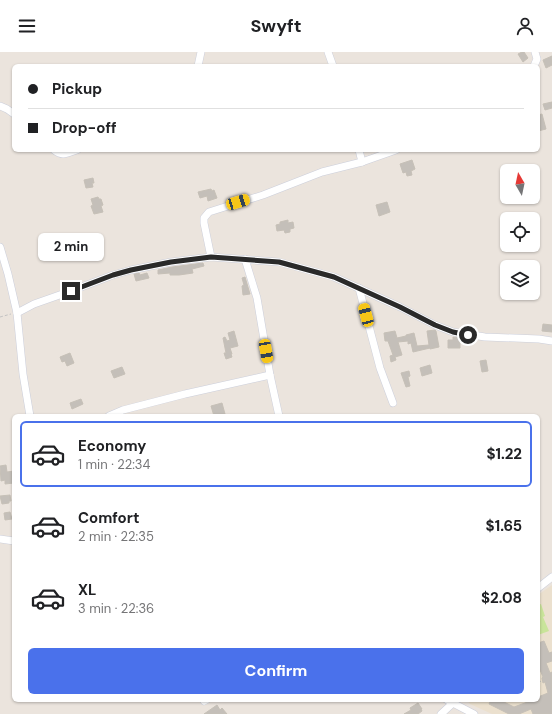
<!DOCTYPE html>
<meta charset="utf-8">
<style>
:root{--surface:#fff;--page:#f6f6f6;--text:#202124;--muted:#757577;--line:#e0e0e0;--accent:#4a71eb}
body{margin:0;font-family:"DM Sans",sans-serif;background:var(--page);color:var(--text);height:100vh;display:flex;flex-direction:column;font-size:15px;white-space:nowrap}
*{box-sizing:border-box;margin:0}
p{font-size:13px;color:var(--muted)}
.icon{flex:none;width:22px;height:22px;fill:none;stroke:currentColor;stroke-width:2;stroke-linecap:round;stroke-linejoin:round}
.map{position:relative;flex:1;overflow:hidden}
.sheet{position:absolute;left:12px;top:362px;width:528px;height:288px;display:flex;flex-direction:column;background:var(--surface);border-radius:6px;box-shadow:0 1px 3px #0004}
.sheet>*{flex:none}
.banner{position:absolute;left:12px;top:12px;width:528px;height:88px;border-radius:6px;box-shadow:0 1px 3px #0004;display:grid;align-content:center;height:88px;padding:0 16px;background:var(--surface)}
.needle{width:26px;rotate:351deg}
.buttons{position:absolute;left:500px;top:112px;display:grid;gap:8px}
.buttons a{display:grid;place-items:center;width:40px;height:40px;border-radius:6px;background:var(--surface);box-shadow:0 1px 3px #0004;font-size:20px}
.end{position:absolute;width:18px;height:18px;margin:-9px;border:5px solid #2a2a2a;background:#fff;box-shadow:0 0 0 2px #fff}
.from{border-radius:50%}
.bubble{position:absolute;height:28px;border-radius:6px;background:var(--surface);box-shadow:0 1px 3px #0004;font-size:13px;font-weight:700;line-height:28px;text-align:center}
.car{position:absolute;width:12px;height:24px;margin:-12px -6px;border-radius:5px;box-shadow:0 0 3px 1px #0007;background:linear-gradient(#f5c518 24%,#345 0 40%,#f5c518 0 76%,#345 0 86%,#f5c518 0)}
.banner b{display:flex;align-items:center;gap:14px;height:38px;font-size:15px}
.banner b+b{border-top:1px solid var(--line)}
.banner i{width:10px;height:10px;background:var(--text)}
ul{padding:7px 0 0;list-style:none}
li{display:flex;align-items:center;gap:12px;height:66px;margin:0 8px 6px;padding:0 8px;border:2px solid transparent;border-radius:6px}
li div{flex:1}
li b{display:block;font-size:15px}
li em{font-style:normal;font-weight:700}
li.on{border-color:var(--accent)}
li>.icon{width:36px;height:36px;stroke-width:1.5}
.action{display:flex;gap:8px;margin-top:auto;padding:8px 16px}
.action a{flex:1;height:46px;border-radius:6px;background:var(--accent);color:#fff;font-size:16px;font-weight:700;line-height:46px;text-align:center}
header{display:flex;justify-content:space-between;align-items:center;height:52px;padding:0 16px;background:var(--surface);font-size:18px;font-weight:700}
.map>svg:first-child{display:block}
</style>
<header><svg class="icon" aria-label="menu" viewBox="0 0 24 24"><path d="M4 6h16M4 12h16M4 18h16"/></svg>Swyft<svg class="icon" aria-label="person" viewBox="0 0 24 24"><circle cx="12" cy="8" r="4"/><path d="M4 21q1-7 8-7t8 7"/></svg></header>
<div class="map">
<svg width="552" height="662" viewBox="0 0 552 662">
<rect width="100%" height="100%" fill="#ebe4dd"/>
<path fill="#ebe0ce" d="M552,533V662H492L470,652L467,648H538V543Z"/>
<path fill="#c9e49a" d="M541,552L545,564L543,565L549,579L538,583V553Z"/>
<g fill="#c4bfb9" stroke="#c6c0b7">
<path d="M522,0H524L528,6L523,10L518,2Z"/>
<path d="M552,4V13L546,16L543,8Z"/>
<path d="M552,50V56L545,58L543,52Z"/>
<path d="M542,62L546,77L538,79V63Z"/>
<path d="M412,108L415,117L411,119L412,123L407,124L406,120L403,121L400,112Z"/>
<path d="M93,126L94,131H92L93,135L86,136L84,128Z"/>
<path d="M211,137L212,139L214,138L217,146L208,149L207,144L200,146L198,140Z"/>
<path d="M98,145L99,147H101L103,153L101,154L103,160L94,162L91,154L93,153L91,147Z"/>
<path d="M387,150L390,160L379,164L376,153Z"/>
<path d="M288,168V171L293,170L294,176L290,177V180L285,181L284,178L277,179L276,173L280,172V170Z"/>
<path d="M203,211L204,214L192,217L193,221L179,223H170V221L158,222V218L172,215Z"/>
<path d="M139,221L140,223L147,221L149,226L136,229L134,222Z"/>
<path d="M245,225L250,242L243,243L242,234L244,233L242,226Z"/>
<path d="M543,272L552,273V280L542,279Z"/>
<path d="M435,278L436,279L439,295L430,297V296L413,300L411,291L408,292V289L398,290L402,303L395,305L396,308L391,310L390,304L393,303L388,289H385L384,281L395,279L397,286L406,284V283L414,281L417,294L429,293L427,279Z"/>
<path d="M234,279L238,294L230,296L232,302H231L232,305L226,307L224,301H226L223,286L225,285L227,289L230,288L228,281Z"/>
<path d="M453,285L460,286V296H448V288H453Z"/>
<path d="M70,301L74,311L67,314L65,309L62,310L60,305Z"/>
<path d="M486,308L488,319L482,320L480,309Z"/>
<path d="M430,313L432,321L422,324L420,316Z"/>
<path d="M122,315L125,322L114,326L111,319Z"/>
<path d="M409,319L410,324L408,325L410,334L406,335L401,321Z"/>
<path d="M81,347L83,352L72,357L70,351Z"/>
<path d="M222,351L225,362L214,364L211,354Z"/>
<path d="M6,413L7,420L14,419V431L5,432V428L1,429L0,414Z"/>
<path d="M10,443L11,449H9V451L2,452L0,444Z"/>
<path d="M10,460L12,467L5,468L4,461Z"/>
<path d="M544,589L549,601L552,600V609L546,611L550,621L552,620V662H533L531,657L519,662H509L489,652L491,648H500L514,655L533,648H538V645L548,641L545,630L543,631L542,626L543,625L538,613V591Z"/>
<path d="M418,651L422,657H421L422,659L418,662H404L411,658L410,656Z"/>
<path d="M217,653L220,658L222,656L227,662H204Z"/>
</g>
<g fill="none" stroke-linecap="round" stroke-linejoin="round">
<defs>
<g id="minor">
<path d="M328,0L333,14"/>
<path d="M198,14L201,0"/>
<path d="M534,14L537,7L535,0"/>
<path d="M0,54L7,57L14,62"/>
<path d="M54,98C63,105 67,101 77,98"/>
<path d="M359,98L362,110"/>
<path d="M0,195L8,222L17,261L23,322L30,364"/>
<path d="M211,205L204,171V166L209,160L263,143L322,120L362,110L396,98"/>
<path d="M245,207L257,246L270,323L279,364"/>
<path d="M359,236L380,316L393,351"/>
<path d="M17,261L34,252L71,239L113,223L131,218L171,210L211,205L279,210L334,225L400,255L435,273L453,280L485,285L539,287L552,289"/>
<path d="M109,364L123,358L185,342L270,323"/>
<path d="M0,487L14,489"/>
<path d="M538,536L552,525"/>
<path d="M447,648L474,662"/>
<path d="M204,649L206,648"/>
<path d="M441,662L453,651L455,648"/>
</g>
</defs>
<use href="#minor" stroke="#cccfdb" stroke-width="8"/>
<g stroke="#c3c3c3" stroke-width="1" stroke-dasharray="3 2" stroke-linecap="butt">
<path d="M0,265L11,262"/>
<path d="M538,629V633"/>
<path d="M538,630L542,629"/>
<path d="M538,640L539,644"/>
</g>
<use href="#minor" stroke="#fff" stroke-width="7"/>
</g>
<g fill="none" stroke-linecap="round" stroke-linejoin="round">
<path stroke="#2a2a2a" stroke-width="5" d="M71,239L113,223L131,218L171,210L211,205L279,210L334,225L400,255L435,273L453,280L468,283"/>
</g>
</svg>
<div class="buttons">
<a><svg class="needle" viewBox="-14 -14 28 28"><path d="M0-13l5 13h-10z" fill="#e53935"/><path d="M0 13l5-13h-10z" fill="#757577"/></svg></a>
<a><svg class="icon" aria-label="locate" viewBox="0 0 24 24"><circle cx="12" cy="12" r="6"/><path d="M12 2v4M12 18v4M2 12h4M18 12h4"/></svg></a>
<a><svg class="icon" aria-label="layers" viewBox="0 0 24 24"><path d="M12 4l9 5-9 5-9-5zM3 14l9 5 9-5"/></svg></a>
</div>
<i class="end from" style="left:468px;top:283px"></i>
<i class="end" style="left:71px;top:239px"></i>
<div class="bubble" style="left:38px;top:181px;width:66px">2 min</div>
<i class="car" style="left:238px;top:150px;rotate:73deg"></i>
<i class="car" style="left:366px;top:263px;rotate:345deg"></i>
<i class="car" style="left:266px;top:299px;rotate:170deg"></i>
<div class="banner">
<b><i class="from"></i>Pickup</b>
<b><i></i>Drop-off</b>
</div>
<section class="sheet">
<ul>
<li class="on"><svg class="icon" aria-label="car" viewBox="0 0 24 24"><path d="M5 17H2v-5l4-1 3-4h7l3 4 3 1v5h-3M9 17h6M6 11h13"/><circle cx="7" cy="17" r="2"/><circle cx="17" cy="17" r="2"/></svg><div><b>Economy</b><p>1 min · 22:34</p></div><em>$1.22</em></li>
<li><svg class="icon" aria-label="car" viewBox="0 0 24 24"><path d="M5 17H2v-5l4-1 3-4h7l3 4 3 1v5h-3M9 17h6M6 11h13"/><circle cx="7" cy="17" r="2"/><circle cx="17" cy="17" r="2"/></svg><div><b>Comfort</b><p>2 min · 22:35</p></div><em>$1.65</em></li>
<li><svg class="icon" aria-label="car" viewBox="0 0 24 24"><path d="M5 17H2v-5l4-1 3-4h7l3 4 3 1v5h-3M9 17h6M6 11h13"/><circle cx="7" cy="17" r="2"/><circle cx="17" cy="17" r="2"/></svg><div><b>XL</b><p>3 min · 22:36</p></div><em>$2.08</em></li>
</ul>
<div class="action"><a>Confirm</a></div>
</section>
</div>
